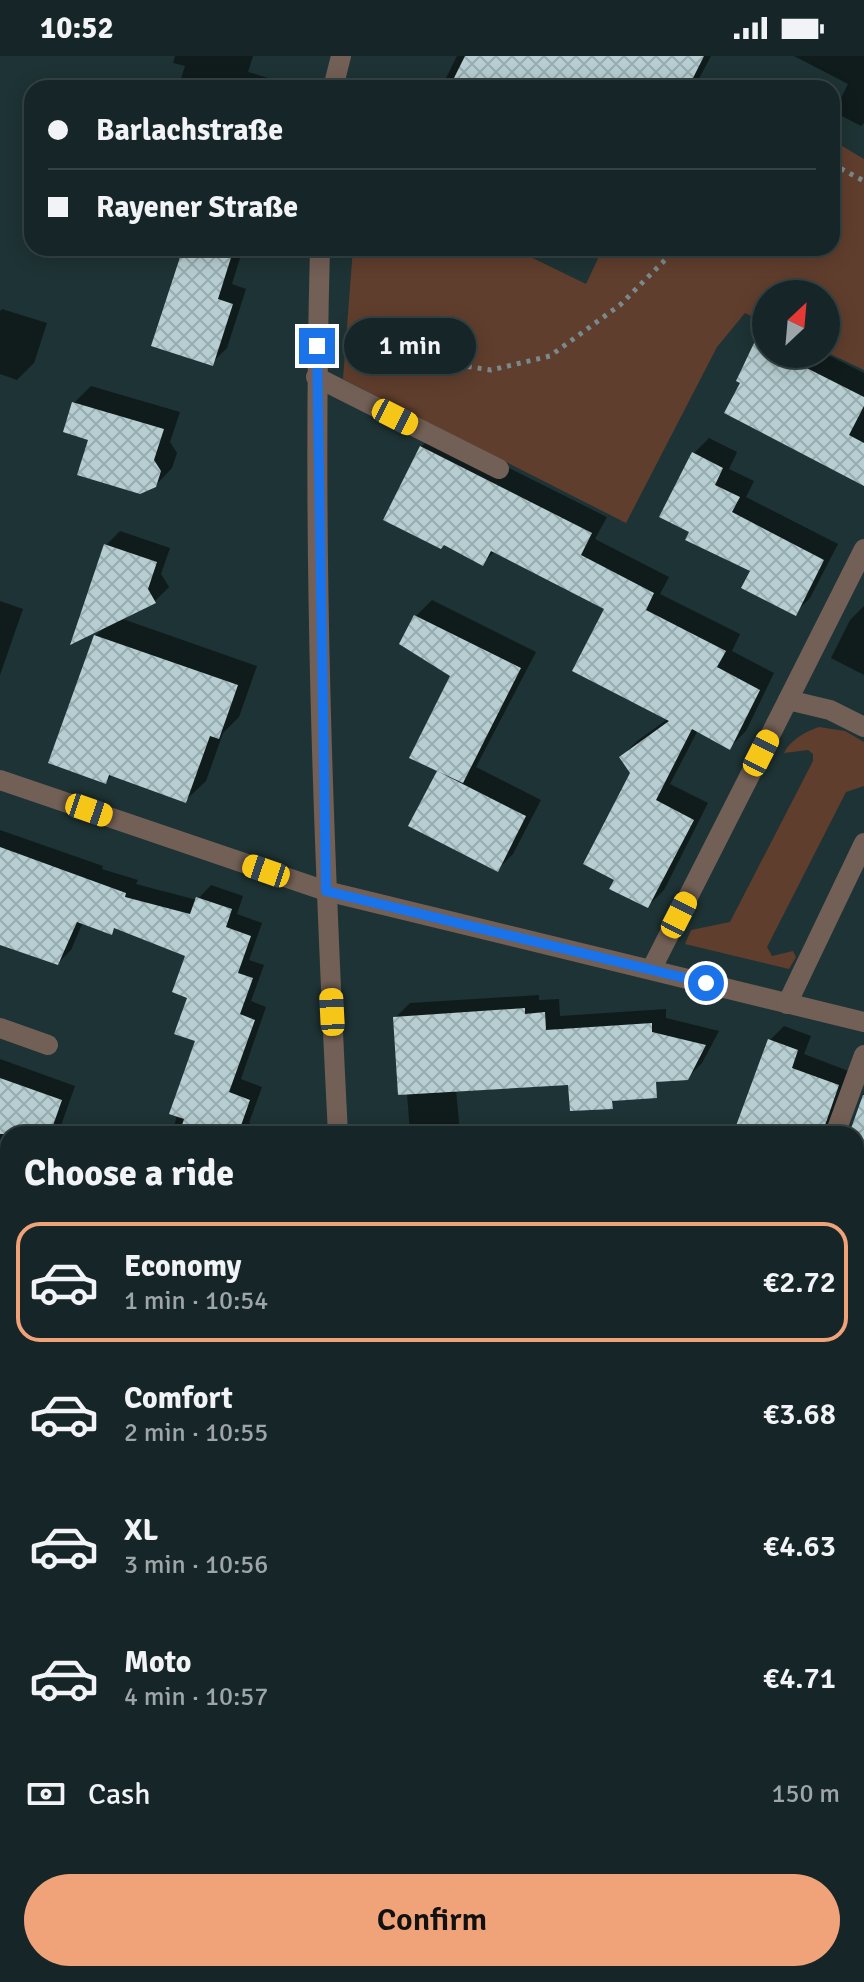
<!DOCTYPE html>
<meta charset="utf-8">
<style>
:root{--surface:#162628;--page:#1f2e30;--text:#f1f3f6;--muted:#9ea5a8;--line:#354345;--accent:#f0a279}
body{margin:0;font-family:Signika,sans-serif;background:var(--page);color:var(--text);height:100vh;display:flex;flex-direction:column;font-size:30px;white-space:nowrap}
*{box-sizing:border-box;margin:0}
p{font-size:26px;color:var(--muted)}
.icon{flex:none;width:44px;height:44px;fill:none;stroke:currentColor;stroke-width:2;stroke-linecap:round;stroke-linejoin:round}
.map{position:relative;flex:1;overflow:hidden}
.drawer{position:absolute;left:0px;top:1070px;width:864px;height:856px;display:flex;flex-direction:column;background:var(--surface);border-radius:24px 24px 0 0;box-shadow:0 4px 20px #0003,0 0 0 2px var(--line)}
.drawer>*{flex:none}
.banner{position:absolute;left:24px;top:24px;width:816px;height:176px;border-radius:24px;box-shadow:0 4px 20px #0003,0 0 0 2px var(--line);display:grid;align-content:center;height:176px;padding:0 24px;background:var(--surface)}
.needle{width:52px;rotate:26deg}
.buttons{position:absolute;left:752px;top:224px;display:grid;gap:16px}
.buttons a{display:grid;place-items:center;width:88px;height:88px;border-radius:50%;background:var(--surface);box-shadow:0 4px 20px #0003,0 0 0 2px var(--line);font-size:40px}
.end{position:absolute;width:36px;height:36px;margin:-18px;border:10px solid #1a73e8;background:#fff;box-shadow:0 0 0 4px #fff}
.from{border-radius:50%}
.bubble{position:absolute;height:56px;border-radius:28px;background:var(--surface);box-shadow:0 4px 20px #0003,0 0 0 2px var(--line);font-size:26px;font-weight:600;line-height:56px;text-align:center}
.car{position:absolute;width:24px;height:48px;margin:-24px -12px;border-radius:10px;box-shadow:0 0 6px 2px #0007;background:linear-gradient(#f5c518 24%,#345 0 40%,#f5c518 0 76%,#345 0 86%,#f5c518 0)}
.banner b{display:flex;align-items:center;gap:28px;height:76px;font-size:30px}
.banner b+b{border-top:2px solid var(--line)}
.banner i{width:20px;height:20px;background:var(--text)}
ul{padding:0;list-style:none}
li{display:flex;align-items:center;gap:24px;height:120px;margin:0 16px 12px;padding:0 8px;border:4px solid transparent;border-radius:24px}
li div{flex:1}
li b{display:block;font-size:30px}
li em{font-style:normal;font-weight:600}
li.active{border-color:var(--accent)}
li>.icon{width:72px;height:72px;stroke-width:1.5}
h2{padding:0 24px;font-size:36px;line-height:96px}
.pay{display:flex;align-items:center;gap:20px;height:88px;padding:0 24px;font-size:30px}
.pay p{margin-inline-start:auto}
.button{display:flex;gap:16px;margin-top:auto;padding:16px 24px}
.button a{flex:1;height:92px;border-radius:48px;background:var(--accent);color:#111;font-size:32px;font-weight:600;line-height:92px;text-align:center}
.status{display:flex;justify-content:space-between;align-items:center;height:56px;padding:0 40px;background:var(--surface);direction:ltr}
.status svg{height:22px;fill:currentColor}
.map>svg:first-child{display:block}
</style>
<div class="status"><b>10:52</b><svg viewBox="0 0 49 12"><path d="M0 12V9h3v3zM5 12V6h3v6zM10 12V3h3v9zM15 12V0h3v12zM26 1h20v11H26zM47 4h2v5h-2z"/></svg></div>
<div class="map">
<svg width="864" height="1926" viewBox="0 0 864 1926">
<defs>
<pattern id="building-cross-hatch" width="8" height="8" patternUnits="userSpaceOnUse" patternTransform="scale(2)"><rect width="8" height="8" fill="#b6ced1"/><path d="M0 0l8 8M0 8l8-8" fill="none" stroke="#98abae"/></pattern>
</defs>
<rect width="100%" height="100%" fill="#1e3335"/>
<g fill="#603e2d">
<path d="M832,84L864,103V314L826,296V238H766V267L745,257L717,291L626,467L343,323L353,192H512L586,228L603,192H832Z"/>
<path d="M819,671L845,675L864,686V730L846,736L767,891L772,900L793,895L796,901L789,913L685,888L691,874L730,866L813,705V698L808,694L784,697C790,684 805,676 819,671Z"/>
</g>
<g fill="#0007">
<path d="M175,0H253L248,16L275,24L272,32H178L185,10L173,7Z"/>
<path d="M457,0H711L694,32H441Z"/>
<path d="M794,0H864V67L861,70L834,56L848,28Z"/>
<path d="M185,192H243L232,228L246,233L227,292L212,307Z"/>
<path d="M2,253L47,267L34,307L17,324L0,318V255Z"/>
<path d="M766,276V298H826L864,317V417L738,324L757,286Z"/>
<path d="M91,330L180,356L170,386L177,397L172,412L155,430L91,383L74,347Z"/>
<path d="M437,376L607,461L595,483L669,521L660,538L740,578L732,595L774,617L746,675L730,691L698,674L670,728L708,747L664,834L648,850L617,823L632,717L621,701L637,685L669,662L606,553L495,495L483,507L421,391Z"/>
<path d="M709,382L737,396L729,413L754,425L746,441L838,488L810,542L795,557L752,514L692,475L694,397Z"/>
<path d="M120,475L170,492L161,518L169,531L155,545L120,562L257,610L239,661L223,677L206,725L186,744L113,718L106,726L95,580L105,571L106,489Z"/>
<path d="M432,544L536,596L476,711L541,744L513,798L497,814L411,770L440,714L452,620L416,560Z"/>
<path d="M0,545L23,553L0,619Z"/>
<path d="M864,550V619L831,602L850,564Z"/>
<path d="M0,774L103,810L102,813L138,824L136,828L197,844L211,829L243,840L237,858L262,867L249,904L264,909L251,945L266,951L241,1023L262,1031L249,1067L263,1073L261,1078H172L197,984L188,898L116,871L111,876L83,866L71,894L58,907L0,864Z"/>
<path d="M539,939V944L559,943L560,960L666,953V962L719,975L702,1007L687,1022L456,1033L460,1078H410L407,1037L395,962L410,947Z"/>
<path d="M784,970L811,980L804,998L851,1016L844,1077H851L864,1042V1127L856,1124V1078H735L770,984Z"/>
<path d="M0,1003L75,1030L58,1078H8V1097L0,1095Z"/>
<path d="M856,1176L864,1179V1232L856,1229Z"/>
<path d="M856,1347L864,1351V1502L856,1508Z"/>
<rect x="0" y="1440" width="8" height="84"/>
<path d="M864,1582V1674L856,1670V1590Z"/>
<path d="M856,1738L864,1742V1807L856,1820Z"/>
<path d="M864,1822V1926H861L859,1906L856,1905V1834Z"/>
<path d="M130,1918H154L190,1924V1918H301L300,1926H122Z"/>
<path d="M407,1918H588L605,1926H414L407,1922Z"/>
</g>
<g fill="url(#building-cross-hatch)">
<path d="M465,0H704L688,32H449Z"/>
<path d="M183,192H234L218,243L233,248L213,310L151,290Z"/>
<path d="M755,285L766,291V298H779L864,341V350L849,379L864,387V430L724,357L740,327L736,325Z"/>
<path d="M72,346L164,373L154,404L161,415L156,431L140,438L77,419L88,384L63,376Z"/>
<path d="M420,390L592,477L581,499L654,537L646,554L726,595L717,611L760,634L730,694L692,673L656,744L694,764L648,852L609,833L614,824L583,808L630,717L619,701L669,665L572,615L604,553L491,495L483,510L444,489L441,493L383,464Z"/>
<path d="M692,396L723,412L715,429L740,441L732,456L824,504L796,560L741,532L750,515L685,484L689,476L659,461Z"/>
<path d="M104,488L157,506L148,533L156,547L70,589Z"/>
<path d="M414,559L521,612L463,727L437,715L526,760L498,816L408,770L437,715L409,702L450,620L399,588Z"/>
<path d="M94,579L238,629L219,683L210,680L186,747L109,719L106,728L48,707Z"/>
<path d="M0,791L126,837L125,841L190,858L196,841L232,853L226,871L251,880L238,917L253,922L240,958L255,964L229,1036L250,1044L238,1078H179L184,1063L169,1058L195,985L174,978L187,942L172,936L185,900L114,872L112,879L77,866L58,909L0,889Z"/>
<path d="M525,952V958L545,956L546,974L652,967V976L706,989L688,1024L656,1026L657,1042L612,1045L613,1053L570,1055L568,1029L398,1039L393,961Z"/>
<path d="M768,983L798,994L792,1012L839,1029L822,1078H733Z"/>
<path d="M0,1022L62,1044L50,1078H0Z"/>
<path d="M863,1039H864V1098L856,1094V1078H849Z"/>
</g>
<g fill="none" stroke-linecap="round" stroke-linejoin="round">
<g stroke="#7a8a8c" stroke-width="5" stroke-dasharray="4 6" stroke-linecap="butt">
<path d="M832,108L864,125"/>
<path d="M349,293L491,314L550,300L620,249L677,192"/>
</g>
<g stroke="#725f56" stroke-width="20">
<path d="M316,321L499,413"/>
<path d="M856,1561L864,1546"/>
</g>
<g stroke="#725f56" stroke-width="20">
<path d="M788,644L864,493"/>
<path d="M0,724L326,835L864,966"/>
<path d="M652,912L788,644L830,654L864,671"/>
<path d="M787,948L864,787"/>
<path d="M0,972L48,989"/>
<path d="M835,1078L864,999"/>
<path d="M0,1417L8,1418"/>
<path d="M613,1918L629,1926"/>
<path d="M782,1918L790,1926"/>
<path d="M719,1926L725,1918"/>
</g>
<g stroke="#725f56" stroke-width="20">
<path d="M333,32L341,0"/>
<path d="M320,192C312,487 323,783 338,1078"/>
<path d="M350,1926L351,1918"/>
</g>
</g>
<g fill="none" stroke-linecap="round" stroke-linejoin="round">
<path stroke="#1a73e8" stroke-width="10" d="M317,290L326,835L706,927"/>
</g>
</svg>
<div class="buttons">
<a><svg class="needle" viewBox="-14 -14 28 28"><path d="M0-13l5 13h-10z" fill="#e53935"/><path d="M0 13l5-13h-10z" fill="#9ea5a8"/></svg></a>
</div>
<i class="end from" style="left:706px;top:927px"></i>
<i class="end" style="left:317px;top:290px"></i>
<div class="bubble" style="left:344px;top:262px;width:132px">1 min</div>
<i class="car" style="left:395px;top:361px;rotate:117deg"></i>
<i class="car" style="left:761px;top:697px;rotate:27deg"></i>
<i class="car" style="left:89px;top:754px;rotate:109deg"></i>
<i class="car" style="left:266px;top:815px;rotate:289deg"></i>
<i class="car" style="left:679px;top:859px;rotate:27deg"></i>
<i class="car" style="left:332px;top:956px;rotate:357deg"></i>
<div class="banner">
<b><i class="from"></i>Barlachstraße</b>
<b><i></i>Rayener Straße</b>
</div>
<section class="drawer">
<h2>Choose a ride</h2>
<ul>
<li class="active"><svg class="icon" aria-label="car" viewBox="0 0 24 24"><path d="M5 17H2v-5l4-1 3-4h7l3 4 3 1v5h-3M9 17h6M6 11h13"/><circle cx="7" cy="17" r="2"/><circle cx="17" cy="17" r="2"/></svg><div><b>Economy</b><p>1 min · 10:54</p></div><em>€2.72</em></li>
<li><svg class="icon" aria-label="car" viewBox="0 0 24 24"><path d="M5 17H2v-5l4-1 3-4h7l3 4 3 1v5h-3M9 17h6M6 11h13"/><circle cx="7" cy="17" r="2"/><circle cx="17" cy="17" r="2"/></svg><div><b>Comfort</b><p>2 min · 10:55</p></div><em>€3.68</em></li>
<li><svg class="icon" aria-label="car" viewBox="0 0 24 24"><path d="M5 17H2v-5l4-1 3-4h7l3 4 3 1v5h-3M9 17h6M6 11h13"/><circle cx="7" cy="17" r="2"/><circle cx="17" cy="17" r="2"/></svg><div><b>XL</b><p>3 min · 10:56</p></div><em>€4.63</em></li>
<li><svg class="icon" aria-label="car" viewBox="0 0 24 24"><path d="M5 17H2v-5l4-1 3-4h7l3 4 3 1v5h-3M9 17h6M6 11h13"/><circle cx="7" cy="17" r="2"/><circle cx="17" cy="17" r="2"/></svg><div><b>Moto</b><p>4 min · 10:57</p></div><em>€4.71</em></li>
</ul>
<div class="pay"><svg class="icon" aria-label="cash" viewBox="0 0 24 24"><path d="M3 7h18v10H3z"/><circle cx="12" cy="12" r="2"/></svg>Cash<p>150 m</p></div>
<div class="button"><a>Confirm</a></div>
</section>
</div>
